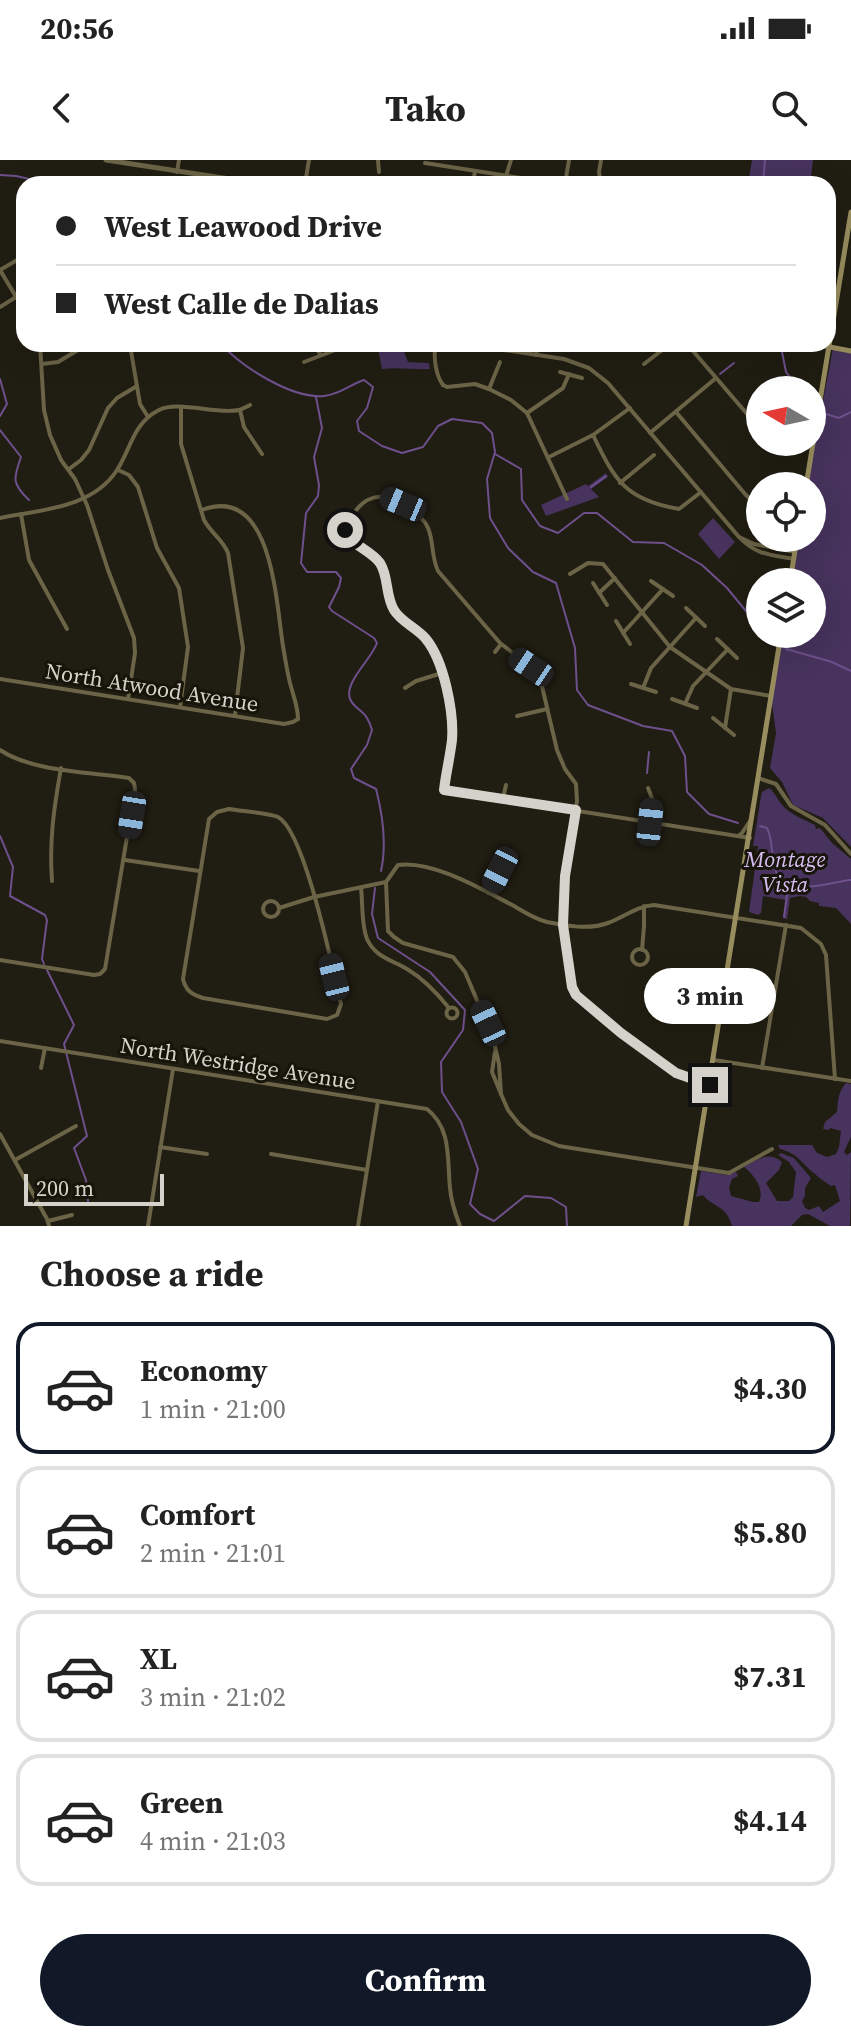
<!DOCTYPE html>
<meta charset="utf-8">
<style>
:root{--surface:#fff;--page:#f6f6f6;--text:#222;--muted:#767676;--line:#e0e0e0;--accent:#111827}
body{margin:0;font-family:"Source Serif 4",serif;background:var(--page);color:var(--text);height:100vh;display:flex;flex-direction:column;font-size:30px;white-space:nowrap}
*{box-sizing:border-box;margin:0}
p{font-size:26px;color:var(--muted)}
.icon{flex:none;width:44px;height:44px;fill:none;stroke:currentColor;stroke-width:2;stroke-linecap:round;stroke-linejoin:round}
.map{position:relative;height:1066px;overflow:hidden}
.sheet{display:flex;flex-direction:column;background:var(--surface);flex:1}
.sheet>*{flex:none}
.hud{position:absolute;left:16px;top:16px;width:820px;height:176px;border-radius:24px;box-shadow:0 8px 32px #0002;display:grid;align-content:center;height:176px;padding:0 40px;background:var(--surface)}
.needle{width:52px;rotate:279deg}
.buttons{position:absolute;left:746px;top:216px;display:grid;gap:16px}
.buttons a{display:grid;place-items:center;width:80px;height:80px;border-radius:50%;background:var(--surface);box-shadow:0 8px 32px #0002;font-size:40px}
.scale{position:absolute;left:24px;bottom:20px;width:140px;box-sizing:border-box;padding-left:8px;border:4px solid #d4d2ca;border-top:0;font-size:22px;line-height:28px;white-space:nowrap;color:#d4d2ca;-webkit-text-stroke:6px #171409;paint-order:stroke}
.end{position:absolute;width:36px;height:36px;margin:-18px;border:10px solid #d4d2ca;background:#111;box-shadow:0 0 0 4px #111}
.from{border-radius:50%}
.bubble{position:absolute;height:56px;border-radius:28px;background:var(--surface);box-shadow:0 8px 32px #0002;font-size:26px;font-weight:700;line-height:56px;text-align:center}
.car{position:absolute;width:24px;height:48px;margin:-24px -12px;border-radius:10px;box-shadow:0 0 6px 2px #0007;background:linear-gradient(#222 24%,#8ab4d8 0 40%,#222 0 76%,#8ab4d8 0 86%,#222 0)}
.hud b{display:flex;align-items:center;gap:28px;height:76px;font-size:30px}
.hud b+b{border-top:2px solid var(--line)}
.hud i{width:20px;height:20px;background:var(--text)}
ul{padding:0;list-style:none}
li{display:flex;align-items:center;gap:24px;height:132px;margin:0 16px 12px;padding:0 24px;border:4px solid var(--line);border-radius:24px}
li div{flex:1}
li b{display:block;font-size:30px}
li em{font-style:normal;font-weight:700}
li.on{border-color:var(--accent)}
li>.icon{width:72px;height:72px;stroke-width:1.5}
h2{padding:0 40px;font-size:36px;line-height:96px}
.button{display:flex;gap:16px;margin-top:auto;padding:16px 40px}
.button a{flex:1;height:92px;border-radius:48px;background:var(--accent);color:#fff;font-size:32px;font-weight:700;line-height:92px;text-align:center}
.status{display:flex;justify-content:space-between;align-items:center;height:56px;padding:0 40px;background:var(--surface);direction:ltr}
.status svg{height:22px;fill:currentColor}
header{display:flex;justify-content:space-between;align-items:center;height:104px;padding:0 40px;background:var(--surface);font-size:36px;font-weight:700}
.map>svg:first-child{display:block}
</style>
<div class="status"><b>20:56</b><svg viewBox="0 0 49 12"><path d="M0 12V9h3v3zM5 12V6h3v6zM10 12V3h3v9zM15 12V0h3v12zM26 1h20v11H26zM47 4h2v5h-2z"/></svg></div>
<header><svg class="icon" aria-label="back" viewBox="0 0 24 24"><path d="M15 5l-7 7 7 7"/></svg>Tako<svg class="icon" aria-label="search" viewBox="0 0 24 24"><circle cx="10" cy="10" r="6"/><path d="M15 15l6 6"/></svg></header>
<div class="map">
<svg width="851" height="1066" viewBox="0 0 851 1066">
<rect width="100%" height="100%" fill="#201d12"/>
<g fill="#47335d">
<path d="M752,0H813L810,24H748Z"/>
<path d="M377,184H401L408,202L429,203L430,209C414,210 399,207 382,209Z"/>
<path d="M833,188L851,190V687L823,658L793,645L782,622L770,608L776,573L771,536L782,474H812V422H790L798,378H812V326H807Z"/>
<path d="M606,313L608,317L591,329L599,337L546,356L541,345L586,324L588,326Z"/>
<path d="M713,358L735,382L719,399L698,374Z"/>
<path d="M769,628C776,633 778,642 785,648C794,656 805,660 815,665L816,669L820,668L832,683L851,699V764L836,748L819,746V743L810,741L806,737L800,736L790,738L787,759L783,758L786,740L763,736L761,753L758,755L749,752L758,686H753L761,636L762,632Z"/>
<path d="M846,923L851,924V977L844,992L847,995L851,992L850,1066H830L808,1054L802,1055L791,1066H732C726,1044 713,1048 703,1035L696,1037L701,1011L727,1015L736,1012L738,1016L732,1019L729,1028L731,1036L753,1042H759C765,1029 754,1015 744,1007C757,999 769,991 782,1002L779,1010L766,1023L777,1041H789L793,1037L796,1012L789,1002L778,995L781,993L794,998L811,1018L805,1028V1036L802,1041L805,1048L809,1050L819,1046L823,1052L840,1041L835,1025L831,1026C826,1022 820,1019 815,1014C801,1003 799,994 780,989L778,985H812L817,993L827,997L836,994L839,987L841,971L830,968L829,970L823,969L825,962L837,952C838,940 838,932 846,923Z"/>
</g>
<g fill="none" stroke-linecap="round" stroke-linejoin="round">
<g stroke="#6d508c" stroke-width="2">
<path d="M0,15L16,16L52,24"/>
<path d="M763,24L765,0"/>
<path d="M221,184C242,207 292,239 324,236C339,235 351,224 364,220L373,227L367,248L357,261L359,271L382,286L402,293L423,287L438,266L452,259L482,263L492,273L495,292L487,319L490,358L508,388L533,412L556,423L575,488L577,530L588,545L643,566L672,571L685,596L687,632L709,654L738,663"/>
<path d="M781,187L786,212L800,230"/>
<path d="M720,214L734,203"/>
<path d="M0,219L7,244L0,256"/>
<path d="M316,237L322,268L314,297L319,325L318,336L306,353L301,403L307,412H336L341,418L339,427L329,447L332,451L374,478L377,483C371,500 344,522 350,539C353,546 358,548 363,553C368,557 370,564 372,570L367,585L351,609L354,618L376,629C383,656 387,684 381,711"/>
<path d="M826,254L839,258L851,252"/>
<path d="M0,270L21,297C13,319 12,324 29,340"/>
<path d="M495,294L521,309L522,340L540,366L558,373L584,353H597L633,382L664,383L702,405L727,428L760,468"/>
<path d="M591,327L606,316"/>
<path d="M766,474L771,479"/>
<path d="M786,489L832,502L851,511"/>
<path d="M647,613L649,592"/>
<path d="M760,666L767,668C773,680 771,692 774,705C782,742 827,722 851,720"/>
<path d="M0,676L13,707L10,736L45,755L47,760L42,799L44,804"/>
<path d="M375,728L372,754L378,778L430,812L465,850L463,870L441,902L442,932L461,962L478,1009L470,1044L480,1054L494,1061L525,1036L551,1038L566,1047L567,1066"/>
<path d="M784,757L788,727"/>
<path d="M47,810L74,865L64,884L87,976L74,988L86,1020L88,1041"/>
</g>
<g stroke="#6b6447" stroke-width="4">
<path d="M378,0L379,12"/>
<path d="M601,0L599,12L601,24"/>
<path d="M425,3L521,18"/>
<path d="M177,12L179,0"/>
<path d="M506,16L511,0"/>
<path d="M305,24L309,0"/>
<path d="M473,24L475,11"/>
<path d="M565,24L569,0"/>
<path d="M0,110L24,150"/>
<path d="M0,110L24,96"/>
<path d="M0,147L16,137"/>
<path d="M40,184L44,250L50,275L61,300L75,319L87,345L108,410L134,478L135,493L128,539"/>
<path d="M128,184L131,191L140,244L148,257"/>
<path d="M314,184L320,194"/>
<path d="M435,184C434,198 435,214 443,225"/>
<path d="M464,184L564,199L589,208L608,223L739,377"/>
<path d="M687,184L760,269"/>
<path d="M536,195L538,184"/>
<path d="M304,202L351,184"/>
<path d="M42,204L58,202L88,184"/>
<path d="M644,204L670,184"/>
<path d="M560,212L582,218"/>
<path d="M443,225L447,227L475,224L489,229L511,240L527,253L567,339"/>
<path d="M489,229L500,202"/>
<path d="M181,247V284L204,360C211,373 223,380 228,393L243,488L235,555"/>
<path d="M240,250L244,267L262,294"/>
<path d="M676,252L745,334L760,349"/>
<path d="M527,253L563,228L569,214"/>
<path d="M650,273L716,218"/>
<path d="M593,275C615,321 626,340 679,349L701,332"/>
<path d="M549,297L593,275L630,248"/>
<path d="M69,309L81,300L89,290L108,248L117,238L137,226"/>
<path d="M118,310L129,315L138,327L157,388L179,428L188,487L180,547"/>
<path d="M620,323L654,295"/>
<path d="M202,350C273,323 276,444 283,486C285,498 287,511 290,523C293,535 298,546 298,559"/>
<path d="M21,354L29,400L67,469"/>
<path d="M0,358C40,350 93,348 117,310C131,289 133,263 159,250C178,240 217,255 239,250C243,249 246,247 250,245"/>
<path d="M345,373C346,366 349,362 352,356C368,330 389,333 411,350C418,355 425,360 428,368C434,382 431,396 438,411L500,483L531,507L541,522L557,590L565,609L576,624L577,641L565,716L563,765L572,827L581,841L621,873L676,913L708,924"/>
<path d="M345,373C353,387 372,390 381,405C390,420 385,438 395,452C403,463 418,469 427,480C444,503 454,552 452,581C450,597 446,614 444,630L750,678"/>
<path d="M794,399C771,395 756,395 739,377L754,384L795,392"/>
<path d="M570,414L588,403L603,404L670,487L731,529L771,536"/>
<path d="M651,421L673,436"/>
<path d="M593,423L607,445"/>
<path d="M599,433L615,418"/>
<path d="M686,448L705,466"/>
<path d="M616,461L630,484"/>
<path d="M623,473L663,429"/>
<path d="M717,479L737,498"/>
<path d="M495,492L501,484"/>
<path d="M0,519L284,564L293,562L298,559"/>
<path d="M631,524L656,532"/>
<path d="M405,528L416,521L442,513"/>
<path d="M643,528L651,508L696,458"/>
<path d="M672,539L697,548"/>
<path d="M685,544L693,526L728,489"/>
<path d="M517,556L547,549"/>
<path d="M713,558L734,575"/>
<path d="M725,568L731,529"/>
<path d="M0,590C33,612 90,612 129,618L134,623L135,629L105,809L100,814L94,815L0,800"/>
<path d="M758,618L776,624L791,646L825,665L851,694"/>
<path d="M648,628L653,641L650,662"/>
<path d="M503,638L506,625"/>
<path d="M229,649C240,651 269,653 278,657C305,671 333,811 341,844L337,855L327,859L203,838C191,834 186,831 183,819L209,659L217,652Z"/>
<path d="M738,676L742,673L750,661"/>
<circle cx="504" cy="702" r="7"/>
<path d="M125,700L199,711"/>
<path d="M52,721C49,682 54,647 61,608"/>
<path d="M386,722L388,771L394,777L403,783L453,797L465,812L493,878L499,904L501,934L492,912L495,892"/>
<path d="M361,728C363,744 361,764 367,779C375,797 392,800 407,809C424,819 437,833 449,848"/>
<path d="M488,733L501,708"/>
<circle cx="271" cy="749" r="8"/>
<path d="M279,748L314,737L386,722L398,705C433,700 483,730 514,746C524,752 535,759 547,762C567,766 589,770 608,763C624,757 637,746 654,745L801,768L821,784L826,795L835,919"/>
<circle cx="640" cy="797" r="8"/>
<path d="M642,790L644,766V746"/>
<circle cx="452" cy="853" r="5.5"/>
<path d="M0,881L427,949C452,969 447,999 450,1028C451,1041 455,1053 460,1066"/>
<path d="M714,900L851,921"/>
<path d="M41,908L45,888"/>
<path d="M762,908L786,765"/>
<path d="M501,934L508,950L519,964L532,975L559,986L729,1013L772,989"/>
<path d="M0,974L47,1059L49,1066"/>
<path d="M160,987L207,994"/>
<path d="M271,994L367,1010"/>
<path d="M15,1000L76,966"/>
<path d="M48,1061L72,1055"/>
<path d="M148,1066L173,909"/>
<path d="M358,1066L378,941"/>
</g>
<g stroke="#6b6447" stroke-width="5">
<path d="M106,0L262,24"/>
<path d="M812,184L830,187"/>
</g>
<g stroke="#988d5e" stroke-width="5">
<path d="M830,187L851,191"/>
<path d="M806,326L851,52"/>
<path d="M790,422L797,378"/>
<path d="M686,1066L781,474"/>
</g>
</g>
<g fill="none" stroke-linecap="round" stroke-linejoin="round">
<path stroke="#d4d2ca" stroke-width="10" d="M345,370C348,384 370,389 380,403C389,417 385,435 394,450C401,462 417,468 426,479C444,501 454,552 452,580C450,597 446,613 444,630L576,650L565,716L563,765L572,827L576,835L621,873L676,913L710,925"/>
</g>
<g text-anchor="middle" stroke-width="6" stroke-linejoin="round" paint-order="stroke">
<g font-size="22" fill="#d4d2ca" stroke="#171409">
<text transform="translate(152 527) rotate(9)" y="8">North Atwood Avenue</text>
<text transform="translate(238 903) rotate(9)" y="8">North Westridge Avenue</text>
</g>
<g font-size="22" font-style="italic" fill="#d7bff4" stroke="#171409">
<text x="785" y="707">Montage<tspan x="785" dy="25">Vista</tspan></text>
</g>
</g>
</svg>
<div class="buttons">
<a><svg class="needle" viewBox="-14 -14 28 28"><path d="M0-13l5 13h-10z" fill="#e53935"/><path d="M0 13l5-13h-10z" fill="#767676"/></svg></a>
<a><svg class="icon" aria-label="locate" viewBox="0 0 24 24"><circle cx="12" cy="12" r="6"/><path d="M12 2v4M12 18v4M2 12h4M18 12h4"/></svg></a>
<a><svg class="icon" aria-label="layers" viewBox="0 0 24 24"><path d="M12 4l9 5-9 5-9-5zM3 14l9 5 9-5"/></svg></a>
</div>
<div class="scale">200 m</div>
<i class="end from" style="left:345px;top:370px"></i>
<i class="end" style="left:710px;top:925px"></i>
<div class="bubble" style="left:644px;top:808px;width:132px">3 min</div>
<i class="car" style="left:403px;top:344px;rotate:293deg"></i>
<i class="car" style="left:531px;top:507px;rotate:304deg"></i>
<i class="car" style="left:132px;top:655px;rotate:189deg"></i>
<i class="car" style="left:650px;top:662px;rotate:6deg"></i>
<i class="car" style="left:500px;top:710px;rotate:207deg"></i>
<i class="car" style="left:334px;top:817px;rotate:346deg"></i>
<i class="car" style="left:488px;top:863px;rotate:335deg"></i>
<div class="hud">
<b><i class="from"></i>West Leawood Drive</b>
<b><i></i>West Calle de Dalias</b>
</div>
</div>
<section class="sheet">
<h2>Choose a ride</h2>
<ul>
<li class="on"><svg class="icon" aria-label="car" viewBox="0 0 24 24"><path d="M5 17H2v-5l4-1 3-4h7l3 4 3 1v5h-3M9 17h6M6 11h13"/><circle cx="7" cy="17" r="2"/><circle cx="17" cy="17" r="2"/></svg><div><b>Economy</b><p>1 min · 21:00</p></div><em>$4.30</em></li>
<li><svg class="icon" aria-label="car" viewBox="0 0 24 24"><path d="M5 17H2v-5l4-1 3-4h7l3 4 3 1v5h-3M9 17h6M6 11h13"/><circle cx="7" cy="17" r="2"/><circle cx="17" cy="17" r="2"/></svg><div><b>Comfort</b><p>2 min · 21:01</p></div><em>$5.80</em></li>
<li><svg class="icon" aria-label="car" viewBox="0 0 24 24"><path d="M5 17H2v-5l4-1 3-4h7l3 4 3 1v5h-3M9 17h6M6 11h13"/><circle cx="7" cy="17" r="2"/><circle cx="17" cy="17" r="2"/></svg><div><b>XL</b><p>3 min · 21:02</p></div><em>$7.31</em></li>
<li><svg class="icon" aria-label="car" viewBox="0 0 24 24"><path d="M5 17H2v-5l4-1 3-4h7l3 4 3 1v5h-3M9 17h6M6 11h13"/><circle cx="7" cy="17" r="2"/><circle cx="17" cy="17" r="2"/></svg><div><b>Green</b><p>4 min · 21:03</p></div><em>$4.14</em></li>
</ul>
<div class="button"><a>Confirm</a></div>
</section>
